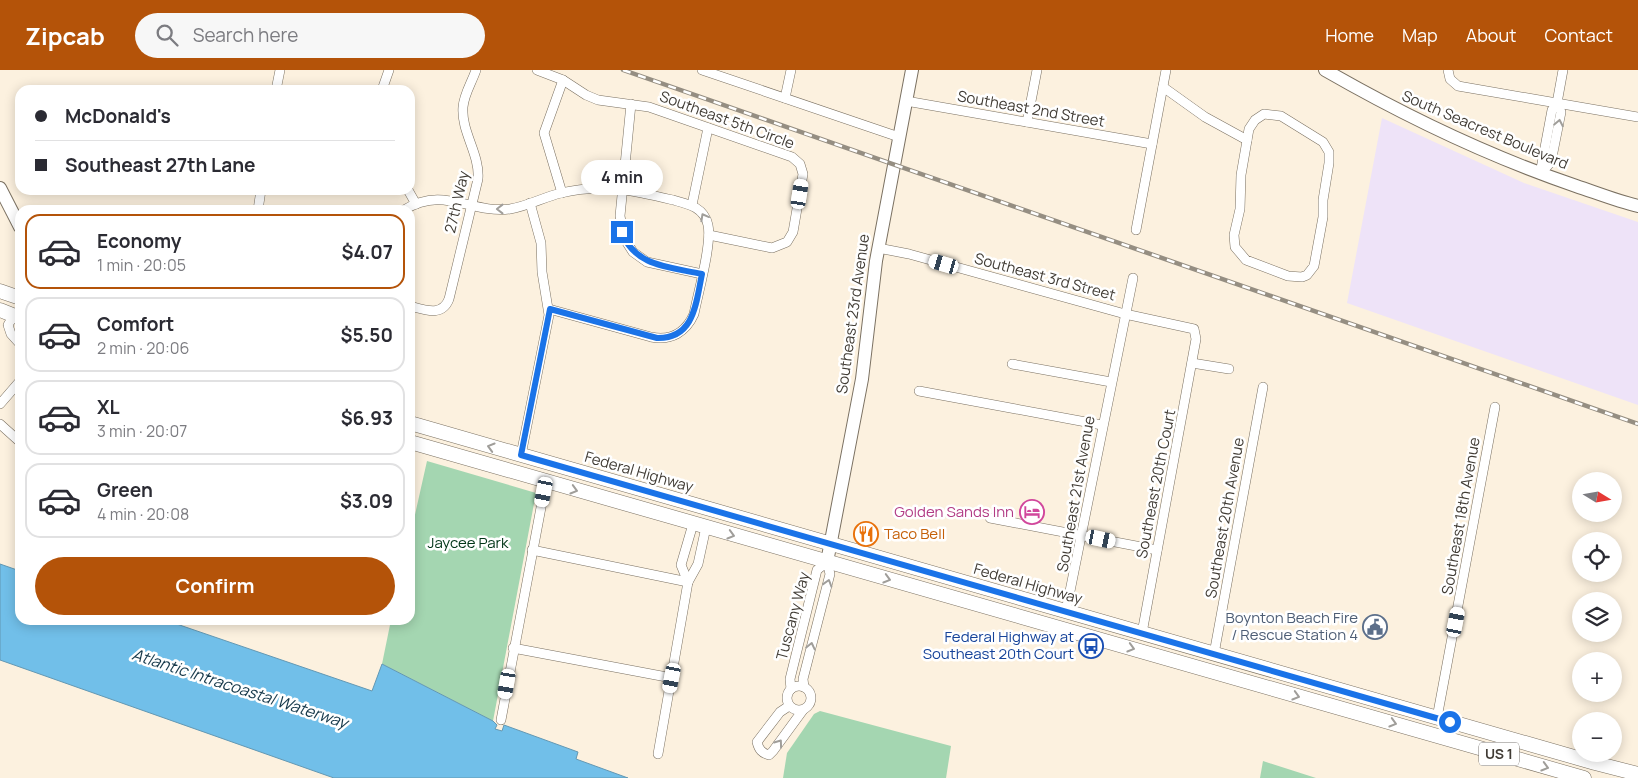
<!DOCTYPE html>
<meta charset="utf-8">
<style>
:root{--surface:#fff;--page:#f7f7f7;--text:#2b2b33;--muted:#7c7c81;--line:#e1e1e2;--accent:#b45309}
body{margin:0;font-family:Manrope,sans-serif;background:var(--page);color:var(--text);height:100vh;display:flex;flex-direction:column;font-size:19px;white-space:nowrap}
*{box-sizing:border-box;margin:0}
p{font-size:16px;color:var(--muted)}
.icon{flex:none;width:28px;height:28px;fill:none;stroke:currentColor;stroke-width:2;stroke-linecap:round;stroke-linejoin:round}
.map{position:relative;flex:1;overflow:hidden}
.sheet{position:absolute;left:15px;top:135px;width:400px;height:420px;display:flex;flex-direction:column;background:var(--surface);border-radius:15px;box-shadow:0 2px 12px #0003}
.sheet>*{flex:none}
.hud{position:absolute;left:15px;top:15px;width:400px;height:110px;border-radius:15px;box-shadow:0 2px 12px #0003;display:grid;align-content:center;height:110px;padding:0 20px;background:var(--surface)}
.needle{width:32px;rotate:101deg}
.tools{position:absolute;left:1572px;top:402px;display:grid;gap:10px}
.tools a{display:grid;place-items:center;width:50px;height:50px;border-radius:50%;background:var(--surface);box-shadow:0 2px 12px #0003;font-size:25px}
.end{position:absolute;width:22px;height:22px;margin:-11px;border:6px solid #1a73e8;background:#fff;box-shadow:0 0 0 2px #fff}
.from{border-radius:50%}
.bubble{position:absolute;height:35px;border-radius:18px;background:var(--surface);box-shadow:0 2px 12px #0003;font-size:16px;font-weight:700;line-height:35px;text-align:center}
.car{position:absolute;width:15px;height:30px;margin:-15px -8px;border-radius:6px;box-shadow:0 0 4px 1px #0007;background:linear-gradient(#fff 24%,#345 0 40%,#fff 0 76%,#345 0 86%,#fff 0)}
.hud b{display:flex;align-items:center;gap:18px;height:48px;font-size:19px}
.hud b+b{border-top:1px solid var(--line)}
.hud i{width:12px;height:12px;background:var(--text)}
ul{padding:9px 0 0;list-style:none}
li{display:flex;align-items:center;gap:15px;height:75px;margin:0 10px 8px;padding:0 10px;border:2px solid var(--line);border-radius:15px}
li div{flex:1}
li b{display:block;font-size:19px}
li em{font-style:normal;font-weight:700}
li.active{border-color:var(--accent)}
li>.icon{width:45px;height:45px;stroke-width:1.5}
.primary-button{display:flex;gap:10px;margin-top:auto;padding:10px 20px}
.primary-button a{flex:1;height:58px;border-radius:30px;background:var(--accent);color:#fff;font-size:20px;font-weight:700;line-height:58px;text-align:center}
header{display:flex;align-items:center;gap:30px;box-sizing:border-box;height:70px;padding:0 25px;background:var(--accent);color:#fff}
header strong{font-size:24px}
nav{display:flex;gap:28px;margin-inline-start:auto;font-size:18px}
.search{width:350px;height:45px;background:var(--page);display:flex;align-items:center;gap:12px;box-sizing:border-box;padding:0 18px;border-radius:28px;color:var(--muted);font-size:19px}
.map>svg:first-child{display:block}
</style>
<header>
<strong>Zipcab</strong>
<div class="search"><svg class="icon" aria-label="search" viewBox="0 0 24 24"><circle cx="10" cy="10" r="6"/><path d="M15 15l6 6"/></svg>Search here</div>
<nav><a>Home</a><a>Map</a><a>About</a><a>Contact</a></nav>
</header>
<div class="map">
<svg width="1638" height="708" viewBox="0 0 1638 708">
<rect width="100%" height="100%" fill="#fcf1df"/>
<path fill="#eee3f8" d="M1382,48L1524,113L1638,152V335L1347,233Z"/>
<g fill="#a4d6b1">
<path d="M427,391L536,423L493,651L382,594L391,550H410V467Z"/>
<path d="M820,641L951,676L946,708H783L787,683L814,644Z"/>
<path d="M1263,691L1316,708H1260Z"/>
</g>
<path fill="#71bfe9" stroke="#6398b3" d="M0,494L20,501V550H165L372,621L382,594L493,651L497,655L495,659L502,661L504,655L578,682L576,689L628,708H334L0,590Z"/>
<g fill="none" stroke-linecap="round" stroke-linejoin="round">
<defs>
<g id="street">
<path d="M537,0L563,10L586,25L598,30L649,37L792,87L800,94L803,104L793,162L787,172L772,178L709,165"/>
<path d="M702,0L899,67"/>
<path d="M1448,0L1450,9L1458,16L1638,47"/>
<path d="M1163,17L1205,47L1247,70"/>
<path d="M276,20L280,0"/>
<path d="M382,20L389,0"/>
<path d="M785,28L791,0"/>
<path d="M906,31L1152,74"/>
<path d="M631,34L620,146L624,168L633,182L647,192L702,204"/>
<path d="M1264,44L1281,46L1323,72L1329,82V93L1323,130V147L1314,196L1307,205L1302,207L1288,206L1246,190L1235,177L1234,165L1240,139L1241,105L1249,59L1255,50Z"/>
<path d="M1027,52L1037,0"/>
<path d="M1542,102L1551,92L1561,42L1557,33"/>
<path d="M1540,104L1552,40L1557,33L1563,0"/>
<path d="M408,120L416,134"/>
<path d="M562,123L544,63L563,10"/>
<path d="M692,135L708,58"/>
<path d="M258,140L261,120"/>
<path d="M404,140C444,115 470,144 510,139C528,136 544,127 561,123C601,113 635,121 673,130C688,134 704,137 708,155C712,174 698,223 694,244C686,262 671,271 651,267L549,239"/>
<path d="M1136,160L1166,0"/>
<path d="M878,178L909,184L1125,244L1194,259L1196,269L1142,563"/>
<path d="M410,236C425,240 442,247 449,229L478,109C480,84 461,62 463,37C464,24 472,12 476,0"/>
<path d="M16,248L14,245L8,255L11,264L20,274"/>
<path d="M1192,293L1229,299"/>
<path d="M1012,294L1111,312"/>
<path d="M919,321L1102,355"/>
<path d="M0,334L20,311"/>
<path d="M0,354L20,372"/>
<path d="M521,385L549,245L542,202L541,173L530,133"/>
<path d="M990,448L1157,480"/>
<path d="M532,480L688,512"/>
<path d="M688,512L681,495L693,454"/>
<path d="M1066,541L1133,208"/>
<path d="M513,578L672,608"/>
<path d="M1214,584L1263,317"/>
<circle cx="799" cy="628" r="12"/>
<path d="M791,619L790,609L817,500L827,492L830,504L803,609L804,617"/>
<path d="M789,636L780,642L757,672C759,680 762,683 769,685L773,681L803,640"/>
<path d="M1437,648L1495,337"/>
<path d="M501,650L546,411"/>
<path d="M658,684L688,512L698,494L706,457"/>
</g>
<g id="secondary">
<path d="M1325,0C1405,46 1488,86 1576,116C1597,123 1617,131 1638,136"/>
<path d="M0,118L20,157"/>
<path d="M827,492L862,309L876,191L912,0"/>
</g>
<g id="primary">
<path d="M0,221L20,228"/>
<path d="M0,240L20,248"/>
<path d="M410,353L1595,693L1638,704"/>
<path d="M410,372L1584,708"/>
</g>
</defs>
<use href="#street" stroke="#7a7061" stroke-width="10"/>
<use href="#secondary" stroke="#7a7061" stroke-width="14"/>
<use href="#primary" stroke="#7a7061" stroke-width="15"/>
<use href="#street" stroke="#fff" stroke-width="9"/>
<use href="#secondary" stroke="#fff" stroke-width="12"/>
<use href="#primary" stroke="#fff" stroke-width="14"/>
<defs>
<path id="rail" d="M623,0L1638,354"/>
</defs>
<use href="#rail" stroke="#958e82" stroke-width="4.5"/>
<use href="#rail" stroke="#fff" stroke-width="2.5" stroke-dasharray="8" stroke-linecap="butt"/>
</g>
<defs><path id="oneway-chevron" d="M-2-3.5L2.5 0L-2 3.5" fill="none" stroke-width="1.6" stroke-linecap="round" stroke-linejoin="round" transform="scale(1.25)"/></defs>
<g stroke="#a09e9a">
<use href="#oneway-chevron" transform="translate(1559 53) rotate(-79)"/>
<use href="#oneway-chevron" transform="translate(500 139) rotate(180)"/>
<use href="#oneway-chevron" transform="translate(704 147) rotate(-119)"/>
<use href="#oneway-chevron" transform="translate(491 377) rotate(-164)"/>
<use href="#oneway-chevron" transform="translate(574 420) rotate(16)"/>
<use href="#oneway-chevron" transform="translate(731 465) rotate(16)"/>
<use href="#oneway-chevron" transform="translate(887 509) rotate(16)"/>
<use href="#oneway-chevron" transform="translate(828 513) rotate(-73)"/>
<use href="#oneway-chevron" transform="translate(811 576) rotate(-77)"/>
<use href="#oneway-chevron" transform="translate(1131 578) rotate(16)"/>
<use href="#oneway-chevron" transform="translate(1296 626) rotate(16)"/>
<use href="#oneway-chevron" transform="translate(1393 653) rotate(16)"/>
<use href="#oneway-chevron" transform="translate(779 673) rotate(-54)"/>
<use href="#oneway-chevron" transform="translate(1545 697) rotate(16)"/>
</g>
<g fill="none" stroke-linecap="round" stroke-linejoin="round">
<path stroke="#1a73e8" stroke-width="6" d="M622,162C634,197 671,197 702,204C696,232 695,269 657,268L550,239L521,385L1450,652"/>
</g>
<defs>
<symbol id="hotel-ring" viewBox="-11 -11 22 22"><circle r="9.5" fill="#fff" stroke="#d1479c" stroke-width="1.5"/><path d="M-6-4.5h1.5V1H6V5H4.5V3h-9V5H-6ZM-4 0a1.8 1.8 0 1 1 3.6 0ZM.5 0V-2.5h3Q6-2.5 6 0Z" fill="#d1479c"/></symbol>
<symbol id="restaurant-ring" viewBox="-11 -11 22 22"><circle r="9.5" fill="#fff" stroke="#e8710a" stroke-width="1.5"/><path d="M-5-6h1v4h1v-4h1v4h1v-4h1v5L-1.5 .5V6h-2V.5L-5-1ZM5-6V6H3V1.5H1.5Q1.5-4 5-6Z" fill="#e8710a"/></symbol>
<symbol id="civic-ring" viewBox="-11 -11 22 22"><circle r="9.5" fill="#fff" stroke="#5c6f8a" stroke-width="1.5"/><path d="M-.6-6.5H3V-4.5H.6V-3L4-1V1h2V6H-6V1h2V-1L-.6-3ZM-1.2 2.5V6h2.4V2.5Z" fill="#5c6f8a"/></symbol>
<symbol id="bus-ring" viewBox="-11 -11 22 22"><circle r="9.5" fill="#fff" stroke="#1a4fb4" stroke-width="1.5"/><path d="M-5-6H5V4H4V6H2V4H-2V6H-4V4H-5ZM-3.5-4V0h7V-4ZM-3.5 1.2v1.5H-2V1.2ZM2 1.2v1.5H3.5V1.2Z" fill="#1a4fb4"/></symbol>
</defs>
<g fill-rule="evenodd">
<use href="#hotel-ring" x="1018" y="428" width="28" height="28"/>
<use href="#restaurant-ring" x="852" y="450" width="28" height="28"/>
<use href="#civic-ring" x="1361" y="543" width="28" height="28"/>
<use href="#bus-ring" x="1077" y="562" width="28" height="28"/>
</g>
<g text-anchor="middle" stroke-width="5" stroke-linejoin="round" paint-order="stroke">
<rect fill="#fff" stroke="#7a7672" stroke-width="1" x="1479" y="672.5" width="40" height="23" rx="4"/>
<g font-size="14" font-weight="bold" fill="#413c35">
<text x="1499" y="689">US 1</text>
</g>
<g font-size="15" fill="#413c35" stroke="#fff">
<text transform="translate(1031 39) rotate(10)" y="5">Southeast 2nd Street</text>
<text transform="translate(727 50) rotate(20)" y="5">Southeast 5th Circle</text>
<text transform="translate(1485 60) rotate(23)" y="5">South Seacrest Boulevard</text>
<text transform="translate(457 132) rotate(-77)" y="5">27th Way</text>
<text transform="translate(1045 207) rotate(15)" y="5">Southeast 3rd Street</text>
<text transform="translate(853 244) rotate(-82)" y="5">Southeast 23rd Avenue</text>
<text transform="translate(639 402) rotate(16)" y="5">Federal Highway</text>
<text transform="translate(1156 414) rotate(-79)" y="5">Southeast 20th Court</text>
<text transform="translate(1076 424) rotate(-80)" y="5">Southeast 21st Avenue</text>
<text transform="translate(1461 446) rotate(-80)" y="5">Southeast 18th Avenue</text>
<text transform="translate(1225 448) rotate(-80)" y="5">Southeast 20th Avenue</text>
<text transform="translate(1028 514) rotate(16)" y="5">Federal Highway</text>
<text transform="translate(793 546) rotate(-75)" y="5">Tuscany Way</text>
</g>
<g font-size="15" fill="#b23c85" stroke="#fff" text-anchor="end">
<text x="1014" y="447">Golden Sands Inn</text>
</g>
<g font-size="15" fill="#c56008" stroke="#fff" text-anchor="start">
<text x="884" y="469">Taco Bell</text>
</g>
<g font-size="15" fill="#003517" stroke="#fff">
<text x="468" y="478">Jaycee Park</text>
</g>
<g font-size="15" fill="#4e5e75" stroke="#fff" text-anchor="end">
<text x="1358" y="553">Boynton Beach Fire<tspan x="1358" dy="17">/ Rescue Station 4</tspan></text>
</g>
<g font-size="15" fill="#164399" stroke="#fff" text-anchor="end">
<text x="1074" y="572">Federal Highway at<tspan x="1074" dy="17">Southeast 20th Court</tspan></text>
</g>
<g font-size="16" font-style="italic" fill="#15384a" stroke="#fff">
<text transform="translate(240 618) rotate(18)" y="6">Atlantic Intracoastal Waterway</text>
</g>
</g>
</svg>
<div class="tools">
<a><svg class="needle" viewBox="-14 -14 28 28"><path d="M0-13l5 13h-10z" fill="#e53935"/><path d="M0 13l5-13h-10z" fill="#7c7c81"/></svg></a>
<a><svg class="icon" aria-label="locate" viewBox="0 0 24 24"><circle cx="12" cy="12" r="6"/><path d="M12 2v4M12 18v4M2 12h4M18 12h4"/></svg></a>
<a><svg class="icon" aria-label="layers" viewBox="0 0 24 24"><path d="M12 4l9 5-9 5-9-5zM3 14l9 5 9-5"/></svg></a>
<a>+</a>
<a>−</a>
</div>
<i class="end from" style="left:1450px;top:652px"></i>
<i class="end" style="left:622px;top:162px"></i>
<div class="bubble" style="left:581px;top:90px;width:82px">4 min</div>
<i class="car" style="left:800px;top:124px;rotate:9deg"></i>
<i class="car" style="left:944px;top:194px;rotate:286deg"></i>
<i class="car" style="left:544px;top:422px;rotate:191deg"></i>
<i class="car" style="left:1101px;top:469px;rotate:102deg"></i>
<i class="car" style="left:1456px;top:552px;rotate:11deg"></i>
<i class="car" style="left:672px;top:608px;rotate:191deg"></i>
<i class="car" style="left:507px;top:614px;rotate:190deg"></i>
<div class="hud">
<b><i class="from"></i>McDonald's</b>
<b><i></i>Southeast 27th Lane</b>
</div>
<section class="sheet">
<ul>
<li class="active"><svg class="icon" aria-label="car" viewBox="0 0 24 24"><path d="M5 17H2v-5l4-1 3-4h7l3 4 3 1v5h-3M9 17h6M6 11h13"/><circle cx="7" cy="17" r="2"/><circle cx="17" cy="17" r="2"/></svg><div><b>Economy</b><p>1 min · 20:05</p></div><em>$4.07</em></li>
<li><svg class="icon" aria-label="car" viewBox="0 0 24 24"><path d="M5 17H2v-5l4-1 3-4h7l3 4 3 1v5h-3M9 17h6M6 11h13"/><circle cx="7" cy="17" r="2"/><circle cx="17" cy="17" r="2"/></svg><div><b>Comfort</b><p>2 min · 20:06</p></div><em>$5.50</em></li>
<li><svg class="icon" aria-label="car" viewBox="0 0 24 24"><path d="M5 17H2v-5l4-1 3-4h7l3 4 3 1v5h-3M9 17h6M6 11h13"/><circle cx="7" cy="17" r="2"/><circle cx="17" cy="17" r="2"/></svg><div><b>XL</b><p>3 min · 20:07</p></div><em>$6.93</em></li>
<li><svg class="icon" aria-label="car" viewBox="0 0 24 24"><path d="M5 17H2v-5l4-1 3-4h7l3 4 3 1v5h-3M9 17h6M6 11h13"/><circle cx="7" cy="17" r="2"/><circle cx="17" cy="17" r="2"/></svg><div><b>Green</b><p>4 min · 20:08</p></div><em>$3.09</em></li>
</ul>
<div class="primary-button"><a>Confirm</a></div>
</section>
</div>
